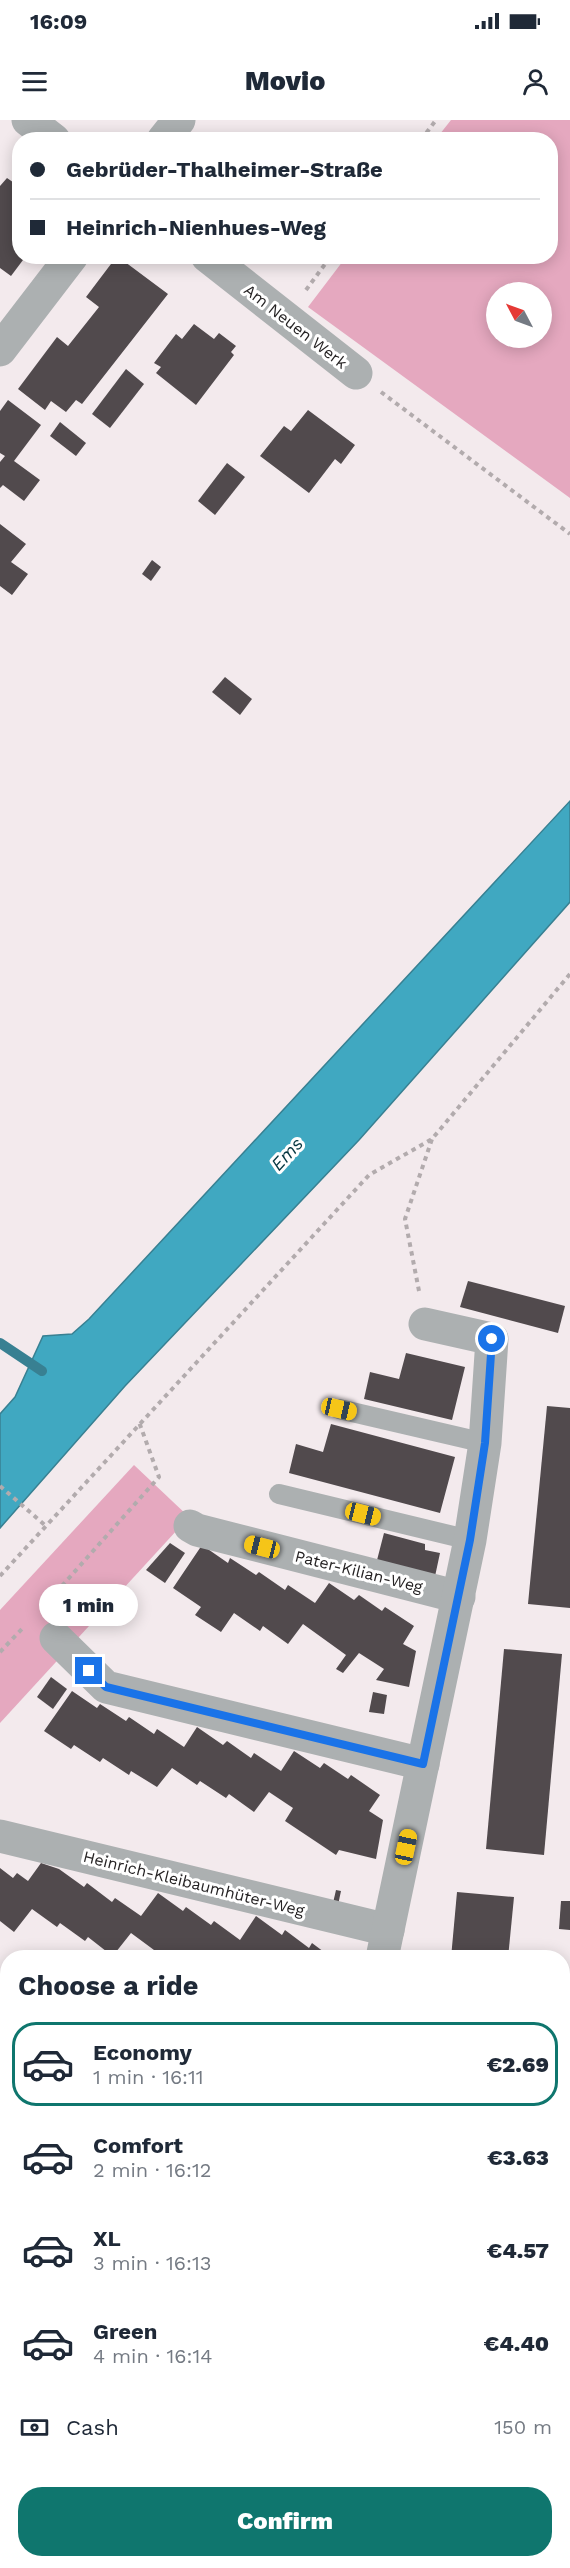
<!DOCTYPE html>
<meta charset="utf-8">
<style>
:root{--surface:#fff;--page:#f2f2f3;--text:#1f2937;--muted:#747a83;--line:#e0e1e3;--accent:#0f766e}
body{margin:0;font-family:"Work Sans",sans-serif;background:var(--page);color:var(--text);height:100vh;display:flex;flex-direction:column;font-size:22px;white-space:nowrap}
*{box-sizing:border-box;margin:0}
p{font-size:20px;color:var(--muted)}
.icon{flex:none;width:33px;height:33px;fill:none;stroke:currentColor;stroke-width:2;stroke-linecap:round;stroke-linejoin:round}
.map{position:relative;flex:1;overflow:hidden}
.side{position:absolute;left:0px;top:1830px;width:570px;height:618px;display:flex;flex-direction:column;background:var(--surface);border-radius:24px 24px 0 0;box-shadow:0 3px 15px #0003}
.side>*{flex:none}
.hud{position:absolute;left:12px;top:12px;width:546px;height:132px;border-radius:24px;box-shadow:0 3px 15px #0003;display:grid;align-content:center;height:132px;padding:0 18px;background:var(--surface)}
.needle{width:39px;rotate:311deg}
.tools{position:absolute;left:486px;top:162px;display:grid;gap:12px}
.tools a{display:grid;place-items:center;width:66px;height:66px;border-radius:50%;background:var(--surface);box-shadow:0 3px 15px #0003;font-size:30px}
.end{position:absolute;width:27px;height:27px;margin:-14px;border:8px solid #1a73e8;background:#fff;box-shadow:0 0 0 3px #fff}
.from{border-radius:50%}
.bubble{position:absolute;height:42px;border-radius:21px;background:var(--surface);box-shadow:0 3px 15px #0003;font-size:20px;font-weight:800;line-height:42px;text-align:center}
.car{position:absolute;width:18px;height:36px;margin:-18px -9px;border-radius:8px;box-shadow:0 0 4px 2px #0007;background:linear-gradient(#f5c518 24%,#345 0 40%,#f5c518 0 76%,#345 0 86%,#f5c518 0)}
.hud b{display:flex;align-items:center;gap:21px;height:57px;font-size:22px}
.hud b+b{border-top:2px solid var(--line)}
.hud i{width:15px;height:15px;background:var(--text)}
ul{padding:0;list-style:none}
li{display:flex;align-items:center;gap:18px;height:84px;margin:0 12px 9px;padding:0 6px;border:3px solid transparent;border-radius:24px}
li div{flex:1}
li b{display:block;font-size:22px}
li em{font-style:normal;font-weight:800}
li.active{border-color:var(--accent)}
li>.icon{width:54px;height:54px;stroke-width:1.5}
h2{padding:0 18px;font-size:27px;line-height:72px}
.pay{display:flex;align-items:center;gap:15px;height:66px;padding:0 18px;font-size:22px}
.pay p{margin-inline-start:auto}
.cta{display:flex;gap:12px;margin-top:auto;padding:12px 18px}
.cta a{flex:1;height:69px;border-radius:24px;background:var(--accent);color:#fff;font-size:24px;font-weight:800;line-height:69px;text-align:center}
.status{display:flex;justify-content:space-between;align-items:center;height:42px;padding:0 30px;background:var(--surface);direction:ltr}
.status svg{height:16px;fill:currentColor}
header{display:flex;justify-content:space-between;align-items:center;height:78px;padding:0 18px;background:var(--surface);font-size:27px;font-weight:800}
.map>svg:first-child{display:block}
</style>
<div class="status"><b>16:09</b><svg viewBox="0 0 49 12"><path d="M0 12V9h3v3zM5 12V6h3v6zM10 12V3h3v9zM15 12V0h3v12zM26 1h20v11H26zM47 4h2v5h-2z"/></svg></div>
<header><svg class="icon" aria-label="menu" viewBox="0 0 24 24"><path d="M4 6h16M4 12h16M4 18h16"/></svg>Movio<svg class="icon" aria-label="person" viewBox="0 0 24 24"><circle cx="12" cy="8" r="4"/><path d="M4 21q1-7 8-7t8 7"/></svg></header>
<div class="map">
<svg width="570" height="2448" viewBox="0 0 570 2448">
<rect width="100%" height="100%" fill="#f3eaed"/>
<g fill="#e5a8bf" fill-rule="evenodd">
<path d="M451,0H570V378L308,187L346,137L550,136V20L436,19ZM542,172V218H496V172Z"/>
<path d="M134,1345L189,1397L0,1603V1490Z"/>
</g>
<path fill="#40a8c1" stroke="#388092" stroke-width="1.5" d="M570,681V782L359,1020L125,1266L0,1408V1294L15,1277L43,1216L72,1214L89,1199Z"/>
<g fill="none" stroke-linecap="round" stroke-linejoin="round">
<g stroke="#388092" stroke-width="10">
<path d="M0,1223L42,1251"/>
<path d="M0,1936L8,1938"/>
<path d="M562,2077L570,2081"/>
</g>
</g>
<g fill="#514a4d">
<path d="M7,58L20,67V136H26L11,156L0,148V66Z"/>
<path d="M117,136L168,174L82,284L76,280L66,292L51,281L45,290L18,269L57,217L68,226L99,187L86,177Z"/>
<path d="M194,204L214,219L219,213L236,226L231,232L234,235L196,285L156,253L161,247L154,243L176,214L182,219Z"/>
<path d="M126,249L144,264L110,308L92,294Z"/>
<path d="M8,280L41,305L14,341L40,360L24,381L3,365L0,368V342L5,336L0,333V291Z"/>
<path d="M308,290L355,325L341,344L335,339L309,373L260,336L284,306L291,311Z"/>
<path d="M60,302L86,323L76,336L50,316Z"/>
<path d="M227,343L245,357L215,395L198,381Z"/>
<path d="M0,404L26,424L11,442L28,454L12,475L0,466Z"/>
<path d="M152,440L161,447L151,461L142,454Z"/>
<path d="M225,557L252,579L240,595L212,572Z"/>
<path d="M468,1161L565,1186L558,1213L460,1187Z"/>
<path d="M406,1233L465,1247L452,1300L364,1279L370,1252L399,1259Z"/>
<path d="M547,1286L570,1288V1488L528,1484Z"/>
<path d="M331,1304L455,1337L440,1393L289,1353L296,1324L323,1332Z"/>
<path d="M384,1413L425,1424V1430L440,1433L434,1461L376,1444Z"/>
<path d="M170,1423L185,1433L165,1463L146,1450Z"/>
<path d="M202,1425L228,1443L230,1438L256,1455L259,1452L285,1470L288,1465L315,1483L329,1463L354,1480L359,1475L382,1491L385,1487L414,1506L403,1524L416,1531L409,1567L376,1560L384,1549L359,1533L343,1553L336,1549L346,1535L303,1504L288,1524L263,1506L260,1511L234,1493L221,1512L195,1495L201,1487L173,1468Z"/>
<path d="M504,1529L562,1534L544,1735L486,1729Z"/>
<path d="M51,1557L67,1569L53,1589L37,1577Z"/>
<path d="M72,1571L97,1588L100,1584L126,1601L129,1597L154,1614L157,1609L184,1627L197,1607L223,1625L227,1621L251,1638L254,1633L281,1651L294,1631L320,1648L324,1643L348,1659L351,1655L380,1675L369,1691L383,1700L376,1739L339,1730L336,1735L285,1701L293,1688L269,1672L254,1692L229,1674L226,1678L200,1661L197,1665L172,1648L157,1667L131,1651L129,1655L103,1638L100,1642L74,1625L71,1629L44,1611Z"/>
<path d="M373,1572L387,1575L384,1594L369,1592Z"/>
<path d="M41,1743L59,1749L84,1767L87,1763L112,1782L115,1778L141,1796L158,1773L183,1791L186,1787L211,1805L214,1801L240,1820L256,1796L282,1815L285,1810L309,1828L312,1823L332,1838H150L154,1830L131,1813L112,1837L111,1835L88,1817L85,1821L60,1803L57,1807L32,1789L14,1812L0,1801V1748L13,1758L17,1753L28,1761Z"/>
<path d="M336,1770L341,1771L338,1785L333,1783Z"/>
<path d="M457,1772L514,1777L508,1838H451Z"/>
<path d="M561,1781H570V1810L559,1809Z"/>
<path d="M0,2048L7,2050L1,2074H0Z"/>
</g>
<g fill="none" stroke-linecap="round" stroke-linejoin="round">
<g stroke="#b2abad" stroke-width="4" stroke-dasharray="4.5 4.5" stroke-linecap="butt">
<path d="M421,20L436,0"/>
<path d="M306,170L331,136"/>
<path d="M381,272L570,414"/>
<path d="M419,1171L405,1099L432,1019"/>
<path d="M0,1366L46,1406"/>
<path d="M0,1456L369,1055L432,1019L570,854"/>
<path d="M44,1486L159,1357L139,1302"/>
<path d="M0,1532L22,1509"/>
</g>
<g stroke="#acb0b1" stroke-width="20">
<path d="M339,1289L485,1323"/>
<path d="M279,1374L470,1420"/>
</g>
<g stroke="#acb0b1" stroke-width="33">
<path d="M28,0L54,20"/>
<path d="M163,20L179,0"/>
<path d="M207,136L356,253"/>
<path d="M0,230L72,136"/>
<path d="M190,1406L197,1410L459,1477"/>
<path d="M56,1518L106,1567L423,1644"/>
<path d="M0,1716L388,1810"/>
<path d="M382,1838L470,1420L485,1323L492,1219L425,1204"/>
<path d="M0,2161L8,2163"/>
<path d="M562,2370L570,2358"/>
<path d="M495,2440L505,2448"/>
</g>
</g>
<g fill="none" stroke-linecap="round" stroke-linejoin="round">
<path stroke="#1a73e8" stroke-width="8" d="M89,1551L106,1567L423,1644L470,1420L485,1323L492,1219"/>
</g>
<g text-anchor="middle" stroke-width="6" stroke-linejoin="round" paint-order="stroke">
<g font-size="16" fill="#262324" stroke="#fff">
<text transform="translate(296 206) rotate(38)" y="6">Am Neuen Werk</text>
<text transform="translate(359 1451) rotate(14)" y="6">Pater-Kilian-Weg</text>
<text transform="translate(194 1763) rotate(14)" y="6">Heinrich-Kleibaumhüter-Weg</text>
</g>
<g font-size="18" font-style="italic" fill="#053641" stroke="#fff">
<text transform="translate(287 1034) rotate(-47)" y="6">Ems</text>
</g>
</g>
</svg>
<div class="tools">
<a><svg class="needle" viewBox="-14 -14 28 28"><path d="M0-13l5 13h-10z" fill="#e53935"/><path d="M0 13l5-13h-10z" fill="#747a83"/></svg></a>
</div>
<i class="end from" style="left:492px;top:1219px"></i>
<i class="end" style="left:89px;top:1551px"></i>
<div class="bubble" style="left:39px;top:1464px;width:99px">1 min</div>
<i class="car" style="left:339px;top:1289px;rotate:103deg"></i>
<i class="car" style="left:363px;top:1394px;rotate:104deg"></i>
<i class="car" style="left:262px;top:1427px;rotate:284deg"></i>
<i class="car" style="left:406px;top:1727px;rotate:12deg"></i>
<div class="hud">
<b><i class="from"></i>Gebrüder-Thalheimer-Straße</b>
<b><i></i>Heinrich-Nienhues-Weg</b>
</div>
<section class="side">
<h2>Choose a ride</h2>
<ul>
<li class="active"><svg class="icon" aria-label="car" viewBox="0 0 24 24"><path d="M5 17H2v-5l4-1 3-4h7l3 4 3 1v5h-3M9 17h6M6 11h13"/><circle cx="7" cy="17" r="2"/><circle cx="17" cy="17" r="2"/></svg><div><b>Economy</b><p>1 min · 16:11</p></div><em>€2.69</em></li>
<li><svg class="icon" aria-label="car" viewBox="0 0 24 24"><path d="M5 17H2v-5l4-1 3-4h7l3 4 3 1v5h-3M9 17h6M6 11h13"/><circle cx="7" cy="17" r="2"/><circle cx="17" cy="17" r="2"/></svg><div><b>Comfort</b><p>2 min · 16:12</p></div><em>€3.63</em></li>
<li><svg class="icon" aria-label="car" viewBox="0 0 24 24"><path d="M5 17H2v-5l4-1 3-4h7l3 4 3 1v5h-3M9 17h6M6 11h13"/><circle cx="7" cy="17" r="2"/><circle cx="17" cy="17" r="2"/></svg><div><b>XL</b><p>3 min · 16:13</p></div><em>€4.57</em></li>
<li><svg class="icon" aria-label="car" viewBox="0 0 24 24"><path d="M5 17H2v-5l4-1 3-4h7l3 4 3 1v5h-3M9 17h6M6 11h13"/><circle cx="7" cy="17" r="2"/><circle cx="17" cy="17" r="2"/></svg><div><b>Green</b><p>4 min · 16:14</p></div><em>€4.40</em></li>
</ul>
<div class="pay"><svg class="icon" aria-label="cash" viewBox="0 0 24 24"><path d="M3 7h18v10H3z"/><circle cx="12" cy="12" r="2"/></svg>Cash<p>150 m</p></div>
<div class="cta"><a>Confirm</a></div>
</section>
</div>
